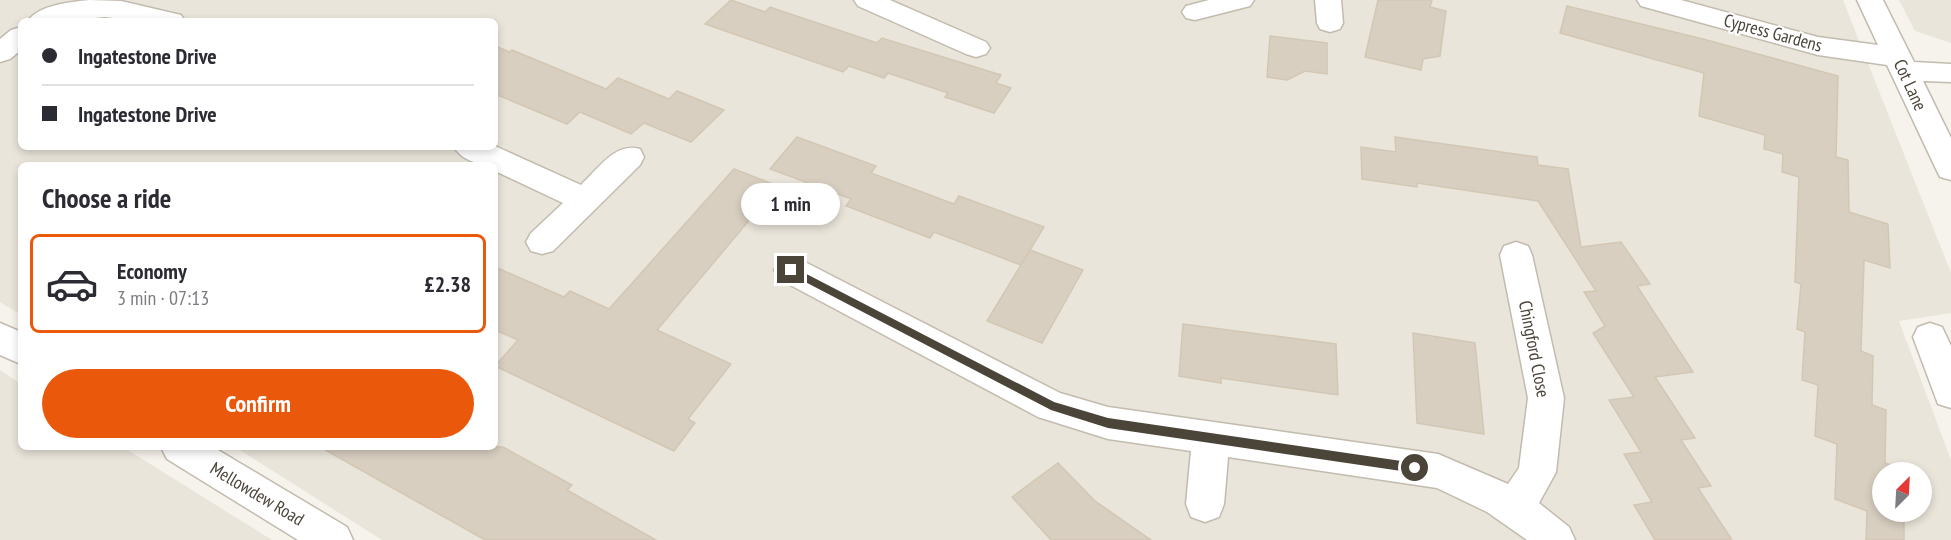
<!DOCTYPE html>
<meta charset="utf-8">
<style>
:root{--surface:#fff;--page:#f2f2f3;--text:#2b2b33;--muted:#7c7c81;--line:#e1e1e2;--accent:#ea580c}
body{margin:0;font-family:"PT Sans Narrow",sans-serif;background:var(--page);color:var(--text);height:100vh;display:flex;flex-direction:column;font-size:22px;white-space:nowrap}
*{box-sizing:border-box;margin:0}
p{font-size:20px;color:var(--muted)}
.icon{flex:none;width:33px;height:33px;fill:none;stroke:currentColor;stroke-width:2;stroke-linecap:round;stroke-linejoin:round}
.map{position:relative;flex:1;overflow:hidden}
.sheet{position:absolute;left:18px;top:162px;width:480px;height:288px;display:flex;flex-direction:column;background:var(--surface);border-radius:9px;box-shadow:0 3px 9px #0003}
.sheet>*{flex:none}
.hud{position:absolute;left:18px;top:18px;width:480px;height:132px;border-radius:9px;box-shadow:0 3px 9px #0003;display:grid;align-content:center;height:132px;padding:0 24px;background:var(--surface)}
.needle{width:39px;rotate:24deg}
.tools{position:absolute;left:1872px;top:462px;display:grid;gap:12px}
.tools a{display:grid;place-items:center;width:60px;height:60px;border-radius:50%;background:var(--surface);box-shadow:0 3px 9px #0003;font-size:30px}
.end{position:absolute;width:27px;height:27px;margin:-14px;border:8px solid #4b4439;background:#fff;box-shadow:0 0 0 3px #fff}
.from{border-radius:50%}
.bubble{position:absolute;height:42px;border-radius:21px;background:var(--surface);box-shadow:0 3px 9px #0003;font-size:20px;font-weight:800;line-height:42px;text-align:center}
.hud b{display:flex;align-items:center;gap:21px;height:57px;font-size:22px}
.hud b+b{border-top:2px solid var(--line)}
.hud i{width:15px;height:15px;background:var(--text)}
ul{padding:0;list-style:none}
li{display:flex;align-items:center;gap:18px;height:99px;margin:0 12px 9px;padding:0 12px;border:3px solid transparent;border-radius:9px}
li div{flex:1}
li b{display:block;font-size:22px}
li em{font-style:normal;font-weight:800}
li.current{border-color:var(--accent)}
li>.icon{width:54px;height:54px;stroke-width:1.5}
h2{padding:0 24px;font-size:27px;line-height:72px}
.action{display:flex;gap:12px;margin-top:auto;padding:12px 24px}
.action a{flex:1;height:69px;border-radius:36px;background:var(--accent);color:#fff;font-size:24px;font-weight:800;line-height:69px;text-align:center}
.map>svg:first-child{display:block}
</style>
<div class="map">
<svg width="1951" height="540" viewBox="0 0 1951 540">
<rect width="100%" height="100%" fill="#f6f3ec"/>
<g fill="#eae5da" fill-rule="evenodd">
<path d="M0,0H1843L1951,273V313L1899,321L1951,460V540H382L235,447H495V165H21V315L0,302ZM21,21H495V147H21ZM1882,472H1922V512H1882Z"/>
<path d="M1899,0H1951V43L1915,31Z"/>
<path d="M0,370L21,384V447H123L272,540H0Z"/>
</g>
<g fill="#d8cfc1" stroke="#d3c7b4" stroke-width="1.5">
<path d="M731,0L765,12L770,7L877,43L882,38L1001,75L996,83L1011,88L994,113L945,97L948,93L888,73L884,78L849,66L843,72L705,24Z"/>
<path d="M1378,0H1432L1430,7L1446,11L1440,56L1423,59L1421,70L1365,57Z"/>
<path d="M1567,6L1703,39L1838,76L1836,157L1848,160L1849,212L1888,224L1890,268L1864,260L1861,351L1873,356L1872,405L1886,410L1885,463L1905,470V472H1882V512H1904V540H1866L1867,511L1835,499L1837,444L1815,436L1818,385L1802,380L1805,332L1797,329L1801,284L1795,282L1799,177L1782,172L1783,154L1764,149L1765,135L1699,116L1704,73L1560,33Z"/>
<path d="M1270,36L1327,43V74L1305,71L1287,80L1267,77Z"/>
<path d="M495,46L510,52L512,50L606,89L618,78L669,99L677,91L724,110L691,142L644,123L631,134L580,112L567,124L495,94Z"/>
<path d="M797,137L876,166L871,173L954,204L959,196L1044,227L1021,265L934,232L930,238L846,206L851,199L770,169Z"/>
<path d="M1395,137L1537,157L1538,165L1568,169L1581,247L1621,242L1650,284L1637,286L1693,372L1655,377L1695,438L1681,440L1711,486L1698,488L1732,540H1655L1634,505L1652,502L1624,454L1641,452L1609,400L1634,397L1593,333L1605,326L1584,292L1596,291L1538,201L1417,183V187L1362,179L1361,147L1396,152Z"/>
<path d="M734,169L778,186L657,330L731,364L688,419L695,423L674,451L495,366L518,340L495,330V267L564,297L570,291L609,309Z"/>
<path d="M1030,250L1083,270L1042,343L987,321Z"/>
<path d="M1183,324L1336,344L1338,395L1221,378V383L1179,376Z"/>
<path d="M1413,333L1475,343L1484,434L1417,423Z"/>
<path d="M320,447H503L572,485L567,490L656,540H485Z"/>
<path d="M1058,463L1095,501L1151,540H1051L1012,497Z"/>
</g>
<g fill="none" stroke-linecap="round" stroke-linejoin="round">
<defs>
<g id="minor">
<path d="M89,0L121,1L181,15L185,21H138L105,17L65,21H28C38,5 71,2 89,0Z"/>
<path d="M854,0H890L986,42L990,48L986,54L976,57L966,54L858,6Z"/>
<path d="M1209,0H1254L1250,6L1195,20L1186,18L1182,12L1186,6Z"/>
<path d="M1315,0H1341L1343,23L1340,29L1330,32L1320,29L1317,23Z"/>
<path d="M1637,0H1681L1818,37L1878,45L1857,0H1883L1914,62L1951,64V82L1923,81L1951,138V180L1940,177L1936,169L1887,65L1818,55L1641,6Z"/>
<path d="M21,27V50L10,59L0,62V39L11,30Z"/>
<path d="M495,146L581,185C598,169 615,142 640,149L644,157L640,165L553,251L542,254L531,251L526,242L531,233L563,203L495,171V165C480,165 462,161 454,147Z"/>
<path d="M1516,242L1528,246L1532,255L1564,398L1556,472L1539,503L1569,527L1575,540H1527L1487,512L1437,488L1228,457L1224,504L1219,517L1205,522L1191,517L1186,504L1191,451L1108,439L1038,417L779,279L774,270L779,261L791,257L803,261L1060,393L1108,407L1438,454L1508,484L1519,468L1528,398L1500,255L1504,246Z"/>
<path d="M0,323L21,332V364L0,355Z"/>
<path d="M1930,323L1942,327L1951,346V408L1938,404L1913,337L1918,327Z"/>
<path d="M161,447H213L347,527L353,540H298L167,459Z"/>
</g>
</defs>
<use href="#minor" stroke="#c2bbae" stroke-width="3"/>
<use href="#minor" fill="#fff" fill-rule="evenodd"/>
</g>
<path fill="#4b4439" d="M791,266L1054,402L1108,418L1415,463L1421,468L1415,473L1108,428L1051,410L788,273L786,270Z"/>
<g text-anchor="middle" stroke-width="4.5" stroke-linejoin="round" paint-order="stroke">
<g font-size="18" fill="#4b4439" stroke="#fff">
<text transform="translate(1773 33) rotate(15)" y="6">Cypress Gardens</text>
<text transform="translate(1910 85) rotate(65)" y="6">Cot Lane</text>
<text transform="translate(1534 349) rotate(79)" y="6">Chingford Close</text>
<text transform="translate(257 494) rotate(31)" y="6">Mellowdew Road</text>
</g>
</g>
</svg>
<div class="tools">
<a><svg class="needle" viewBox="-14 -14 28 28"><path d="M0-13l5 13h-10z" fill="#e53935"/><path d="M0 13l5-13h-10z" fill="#7c7c81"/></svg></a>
</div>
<i class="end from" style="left:1415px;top:468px"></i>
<i class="end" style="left:791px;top:270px"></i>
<div class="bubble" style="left:741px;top:183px;width:99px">1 min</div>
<div class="hud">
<b><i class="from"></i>Ingatestone Drive</b>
<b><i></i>Ingatestone Drive</b>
</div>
<section class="sheet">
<h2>Choose a ride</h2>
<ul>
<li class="current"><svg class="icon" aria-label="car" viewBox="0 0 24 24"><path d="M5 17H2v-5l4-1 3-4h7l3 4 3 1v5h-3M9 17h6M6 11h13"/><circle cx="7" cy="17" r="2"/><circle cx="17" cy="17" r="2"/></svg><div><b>Economy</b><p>3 min · 07:13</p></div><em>£2.38</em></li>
</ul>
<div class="action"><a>Confirm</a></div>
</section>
</div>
